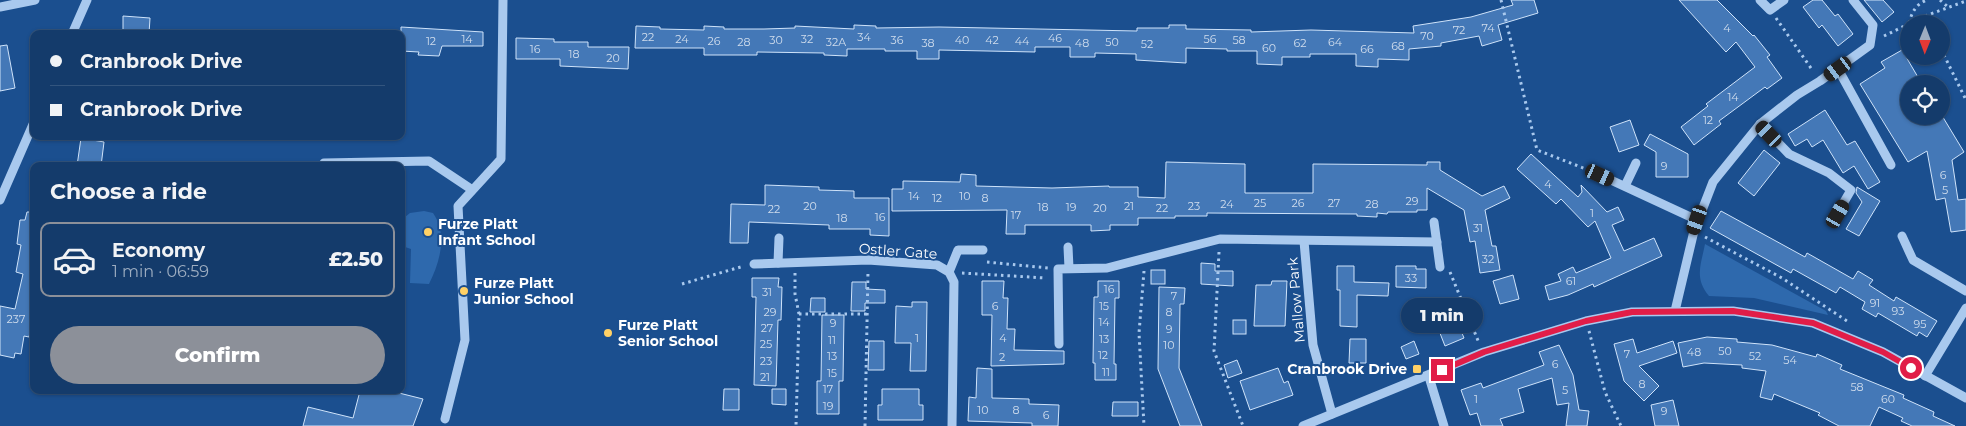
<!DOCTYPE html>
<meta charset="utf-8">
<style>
:root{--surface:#143b6b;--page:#1d4271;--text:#f1f3f6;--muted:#9dadc1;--line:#33557e;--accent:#8c9099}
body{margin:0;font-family:Montserrat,sans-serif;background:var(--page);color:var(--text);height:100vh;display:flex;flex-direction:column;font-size:19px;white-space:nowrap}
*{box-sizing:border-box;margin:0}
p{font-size:16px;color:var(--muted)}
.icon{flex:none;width:28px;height:28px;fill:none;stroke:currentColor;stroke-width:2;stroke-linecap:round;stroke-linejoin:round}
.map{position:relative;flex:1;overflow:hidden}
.side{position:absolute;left:30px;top:162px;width:375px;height:232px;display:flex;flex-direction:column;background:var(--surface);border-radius:10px;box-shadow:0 1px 4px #0004,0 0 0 1px var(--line)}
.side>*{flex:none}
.banner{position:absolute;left:30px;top:30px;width:375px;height:110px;border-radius:10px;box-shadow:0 1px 4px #0004,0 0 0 1px var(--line);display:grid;align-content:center;height:110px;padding:0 20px;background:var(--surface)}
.needle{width:32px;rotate:181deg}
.buttons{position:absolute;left:1900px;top:15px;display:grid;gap:10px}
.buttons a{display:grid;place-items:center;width:50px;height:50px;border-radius:50%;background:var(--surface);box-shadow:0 1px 4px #0004,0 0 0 1px var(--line);font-size:25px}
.end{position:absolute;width:22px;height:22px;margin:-11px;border:6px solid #e11d48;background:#fff;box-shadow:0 0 0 2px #fff}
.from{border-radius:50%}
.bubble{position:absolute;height:35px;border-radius:18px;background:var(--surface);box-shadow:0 1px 4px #0004,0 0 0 1px var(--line);font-size:16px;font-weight:800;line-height:35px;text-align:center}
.car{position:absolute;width:15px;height:30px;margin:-15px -8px;border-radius:6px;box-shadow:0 0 4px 1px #0007;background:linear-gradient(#222 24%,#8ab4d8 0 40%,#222 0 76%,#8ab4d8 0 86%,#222 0)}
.banner b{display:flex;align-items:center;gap:18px;height:48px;font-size:19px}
.banner b+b{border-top:1px solid var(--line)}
.banner i{width:12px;height:12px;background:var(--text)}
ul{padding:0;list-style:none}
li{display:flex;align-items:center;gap:15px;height:75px;margin:0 10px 8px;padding:0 10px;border:2px solid transparent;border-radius:10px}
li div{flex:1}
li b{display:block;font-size:19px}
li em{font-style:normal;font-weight:800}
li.active{border-color:var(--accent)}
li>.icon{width:45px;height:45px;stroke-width:1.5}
h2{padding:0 20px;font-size:22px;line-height:60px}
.primary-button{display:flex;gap:10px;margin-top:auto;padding:10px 20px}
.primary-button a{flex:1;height:58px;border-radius:30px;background:var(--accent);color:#fff;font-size:20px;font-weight:800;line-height:58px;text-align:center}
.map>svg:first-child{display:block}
</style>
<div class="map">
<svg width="1966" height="426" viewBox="0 0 1966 426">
<rect width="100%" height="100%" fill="#1b4f8f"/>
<g fill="#2e69ad">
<path d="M424,211L433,213C448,234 440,262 429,284L410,283L411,249L405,247V217L410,213Z"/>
<path d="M1705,244L1826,311L1828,315L1754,298L1709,296C1694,278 1701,265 1705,244Z"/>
</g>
<g fill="#4478b7" stroke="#cfe3fa">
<path d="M1511,0H1534L1538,13L1498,25L1502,40L1482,46L1479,36L1441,43V46L1409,49V60L1378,59V67L1356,66V54H1310V57H1282V65L1257,64V51H1227V49L1186,48V63L1136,60V54L1095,53V57H1070V47H1035V52L939,50V59H917V51H885V49H847V56L824,55V53L757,52V55H704V48H635L636,26L660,27V29L704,30V26L724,27V29H764L795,28V26L854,29V25L876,26V28L939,27L1137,31V28H1169V25H1186V29L1251,30V32L1311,30L1414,33L1413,26L1471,17L1513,5Z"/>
<path d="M1679,0H1717L1753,36L1754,35L1770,55L1767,57L1782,78L1767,89L1765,87L1719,121L1721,124L1694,145L1681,127L1708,106L1706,104L1755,67L1736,42L1726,52Z"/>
<path d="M1813,0H1822L1835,16L1838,14L1853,34L1838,46L1822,25L1819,28L1803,7Z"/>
<path d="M1864,0H1883L1894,12L1882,22Z"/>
<path d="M123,16L150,18L149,34H123Z"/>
<path d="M401,27L483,32V46H442L439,56L418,55L419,52L401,51Z"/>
<path d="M516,38L554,39V42H588V47H629L628,69L560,66V59H516Z"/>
<path d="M7,45L15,88L0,91V46Z"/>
<path d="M1902,50L1922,84H1909V116H1941V114L1964,152L1952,160L1958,200L1966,199V230L1951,232L1945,198L1936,200L1927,151L1908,162L1860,84L1885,68L1881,62Z"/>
<path d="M1825,110L1847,145L1855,141L1880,182L1868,189L1854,166L1843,173L1823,140L1812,147L1807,139L1795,146L1788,134Z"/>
<path d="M1630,120L1639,145L1619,152L1610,127Z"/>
<path d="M1650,134L1688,154V177H1656V152L1644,145Z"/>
<path d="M81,138L104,142L101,166H77Z"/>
<path d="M1764,150L1780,163L1754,196L1738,183Z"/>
<path d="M1531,154L1578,197L1582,192L1581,185L1607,212L1618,207L1624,220L1612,225L1624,251L1654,238L1662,256L1594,287L1593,284L1568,295L1549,300L1545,286L1561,281L1558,274L1573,267L1576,273L1611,258L1595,221L1588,227L1561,199L1556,204L1517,169Z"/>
<path d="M1166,162L1245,164V193H1313V164L1427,165V162H1440V170L1482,196L1504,186L1510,198L1485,210L1492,246H1496L1500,270L1480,273L1475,241L1470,242L1464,210L1427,188V210H1417V212H1388L1387,214L1377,213V217L1357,216V214L1207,213V216H1175V218H1138V225H1110V230L1091,231V225H1025V234H1006L1007,210L892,211V189H903V181L960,182L961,174L976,175V186L1052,188L1109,186V187H1138V197L1165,198Z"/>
<path d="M765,185L819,187V190L854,191V198H889V236L870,235V229H829V225L749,222L748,243H730L731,204L765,205Z"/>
<path d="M1857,187L1880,201L1859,236L1846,229L1862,202L1856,193Z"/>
<path d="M1721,211L1805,257L1807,253L1853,279L1858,271L1873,280L1869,285L1894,301L1896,297L1937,321L1927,337L1919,332L1917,336L1878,313L1876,317L1862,309L1865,302L1840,287L1836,293L1793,269L1791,273L1710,228Z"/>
<path d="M27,212H34V311L29,337L24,336L21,354L15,353L14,358L0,355V306L15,309L23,274L16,272L21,245L17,244L20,220H25Z"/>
<path d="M1201,263L1215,264V271H1233V286L1201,284Z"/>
<path d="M1337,266H1354V282L1389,283L1388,296L1357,295V327L1340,326V290H1337Z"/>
<path d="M1396,266H1416V269H1426V288L1396,287Z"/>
<rect x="1151" y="270" width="14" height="14"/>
<path d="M1513,275L1519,299L1500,304L1493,281Z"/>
<path d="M752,278H779L778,287H782L781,320H778L776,386L754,385L756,297H752Z"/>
<path d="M982,281H1004L1003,298H1008L1007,329H1015L1014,350L1064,351V364L991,366L992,315H982Z"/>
<path d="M1098,281H1119V298H1115L1114,364H1116V380H1095V363H1093L1094,297H1098Z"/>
<path d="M1272,281H1287L1285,326H1254L1256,285H1271Z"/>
<path d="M852,282H866V289L885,290V303H865V311H851Z"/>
<path d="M1159,287L1185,288L1184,304H1180L1179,368L1202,426H1180L1158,369Z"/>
<path d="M811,298H825V312H810Z"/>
<path d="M912,302H927L926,371H910L911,343H895L896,306L912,307Z"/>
<path d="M822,315H844L843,381H839V414H817V381H821Z"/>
<path d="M1455,316L1464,338L1445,346L1436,323Z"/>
<rect x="1233" y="320" width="13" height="14"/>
<path d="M1707,337L1737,339V342L1772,345L1816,357L1817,354L1842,365L1840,369L1904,395L1903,398L1934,412L1933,416L1955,426H1912L1901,421L1903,418L1879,407L1870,426H1839L1818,415L1820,413L1774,394L1772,400L1760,397L1766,371L1742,368V365L1704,363L1683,367L1678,343Z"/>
<path d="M1350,339H1366V363H1349Z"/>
<path d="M1633,339L1637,353L1673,341L1677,353L1639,366L1659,386L1644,401L1624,381L1614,344Z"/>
<path d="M869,341H884V370H868Z"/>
<path d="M1414,341L1419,354L1406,359L1401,347Z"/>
<path d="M1559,345L1573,375L1579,410L1589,411L1587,426H1566L1569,403L1557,405L1552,378L1518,389L1524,412L1500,419L1503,426H1481L1477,413L1470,415L1461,390L1481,383L1483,388L1544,365L1539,352Z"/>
<path d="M1237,360L1242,373L1228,378L1224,365Z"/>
<path d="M977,368L992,369V398L1029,399V404L1059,405L1058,426H1032V423L968,421L969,397L976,398Z"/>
<path d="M1278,368L1284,383L1288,381L1293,395L1250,410L1240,381Z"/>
<path d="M724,389H739V410H723Z"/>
<path d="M772,389H786V405L772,404Z"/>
<path d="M882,389H919V405H923V420H878V405H882Z"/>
<path d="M360,391H391L423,399L413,426H303L308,407L353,418Z"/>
<path d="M1673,400L1679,426H1655L1651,405Z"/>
<path d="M1113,402H1138V416H1112Z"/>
</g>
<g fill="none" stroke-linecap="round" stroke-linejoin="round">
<g stroke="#a9c9ee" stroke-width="3" stroke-dasharray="2.5 4" stroke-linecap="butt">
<path d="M1501,0L1537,150L1591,171"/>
<path d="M1940,0L1948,7"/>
<path d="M1925,16L1929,24"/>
<path d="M1776,18L1813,71"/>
<path d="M1909,23C1912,12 1916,4 1927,0"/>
<path d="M1884,36L1925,16L1966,1"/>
<path d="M1941,49L1966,100"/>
<path d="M1705,237L1782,278L1850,323"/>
<path d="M1219,252L1214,351L1243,426"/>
<path d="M987,262L1048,268"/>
<path d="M1144,271L1139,333L1144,426"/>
<path d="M1450,272L1479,343"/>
<path d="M795,273V294L799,314L796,426"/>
<path d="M962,273L1046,278"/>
<path d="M682,284L744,266"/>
<path d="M799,314H868"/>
<path d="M1589,331L1605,392L1621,426"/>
<path d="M865,426L868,271"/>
</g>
<g stroke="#a9c9ee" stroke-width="9">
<path d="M1760,0L1770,10L1784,0"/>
<path d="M0,7L35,0"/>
<path d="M72,34L87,0"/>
<path d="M1838,69L1891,165"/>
<path d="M1760,124L1789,154L1829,173L1851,190L1837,214"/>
<path d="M324,166V163L429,161L471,189"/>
<path d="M1600,175L1697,220"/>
<path d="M1625,186L1636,163"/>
<path d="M0,200L34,122"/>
<path d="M1434,222L1440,267"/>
<path d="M1902,236L1913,260L1966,291"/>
<path d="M1304,241L1313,345L1332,414"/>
<path d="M1068,247L1069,268"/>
<path d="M778,263L779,238"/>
<path d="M754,264L868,260L937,265L949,272L954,282L952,426"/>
<path d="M949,272L958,250H983"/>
<path d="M1675,311L1694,231L1713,182L1760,124L1797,95L1820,81L1870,45L1873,25L1853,0"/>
<path d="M1059,344L1058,269L1107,268L1220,239L1437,242"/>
<path d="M1925,376L1966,308"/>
<path d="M1429,377L1444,426"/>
<path d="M445,419L465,340L458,206L501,159L503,0"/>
<path d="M1303,426L1484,352L1586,321L1632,312L1733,311L1813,323L1883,352L1966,398"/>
</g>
</g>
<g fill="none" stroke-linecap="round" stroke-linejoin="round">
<path stroke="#e11d48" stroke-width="6" d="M1442,370L1484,352L1586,321L1632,312L1733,311L1813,323L1883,352L1911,368"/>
</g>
<g fill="#ffd166" stroke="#1b4f8f" stroke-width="2">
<circle cx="428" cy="232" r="5"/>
<circle cx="464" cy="291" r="5"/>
<circle cx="608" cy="333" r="5"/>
<rect x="1412" y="364" width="10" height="10" rx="2.5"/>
</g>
<g text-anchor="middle" stroke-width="4" stroke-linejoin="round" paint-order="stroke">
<g font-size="11" fill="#d0dded">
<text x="1488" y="32">74</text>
<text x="1727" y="32">4</text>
<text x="1459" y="34">72</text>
<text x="1427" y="40">70</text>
<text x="648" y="41">22</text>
<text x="864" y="41">34</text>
<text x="1055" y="42">46</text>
<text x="467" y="43">14</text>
<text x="682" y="43">24</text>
<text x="807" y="43">32</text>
<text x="1210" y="43">56</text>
<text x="776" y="44">30</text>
<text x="897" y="44">36</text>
<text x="962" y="44">40</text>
<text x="992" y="44">42</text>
<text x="1239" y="44">58</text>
<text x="431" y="45">12</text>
<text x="714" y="45">26</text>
<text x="1022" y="45">44</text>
<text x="744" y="46">28</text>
<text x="836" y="46">32A</text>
<text x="1112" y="46">50</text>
<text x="1335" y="46">64</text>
<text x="928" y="47">38</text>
<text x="1082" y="47">48</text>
<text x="1300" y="47">62</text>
<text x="1147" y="48">52</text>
<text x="1398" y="50">68</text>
<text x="1269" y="52">60</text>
<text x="535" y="53">16</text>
<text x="1367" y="53">66</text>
<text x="574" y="58">18</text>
<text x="613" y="62">20</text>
<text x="1733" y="101">14</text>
<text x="1708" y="124">12</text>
<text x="1664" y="170">9</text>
<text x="1943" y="179">6</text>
<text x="1548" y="188">4</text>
<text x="1945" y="194">5</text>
<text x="914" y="200">14</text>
<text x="965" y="200">10</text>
<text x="937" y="202">12</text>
<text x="985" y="202">8</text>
<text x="1412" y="205">29</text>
<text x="1260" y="207">25</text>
<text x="1298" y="207">26</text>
<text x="1334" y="207">27</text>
<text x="1227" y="208">24</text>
<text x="1372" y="208">28</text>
<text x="810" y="210">20</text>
<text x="1129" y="210">21</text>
<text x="1194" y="210">23</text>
<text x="1043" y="211">18</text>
<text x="1071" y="211">19</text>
<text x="1100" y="212">20</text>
<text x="1162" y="212">22</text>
<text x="774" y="213">22</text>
<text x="1592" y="217">1</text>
<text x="1016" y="219">17</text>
<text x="880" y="221">16</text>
<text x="842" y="222">18</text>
<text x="1478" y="232">31</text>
<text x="1488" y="263">32</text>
<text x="1411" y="282">33</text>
<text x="1571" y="285">61</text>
<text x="1109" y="293">16</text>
<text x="767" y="296">31</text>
<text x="1174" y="300">7</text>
<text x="1875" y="307">91</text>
<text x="995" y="310">6</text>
<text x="1104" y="310">15</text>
<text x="1898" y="315">93</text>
<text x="770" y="316">29</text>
<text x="1169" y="316">8</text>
<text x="16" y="323">237</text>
<text x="1104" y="326">14</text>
<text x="833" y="327">9</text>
<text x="1920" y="328">95</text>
<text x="767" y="332">27</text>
<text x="1169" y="333">9</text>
<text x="917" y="342">1</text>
<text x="1003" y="342">4</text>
<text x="1104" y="343">13</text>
<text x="832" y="344">11</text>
<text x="766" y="348">25</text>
<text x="1169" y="349">10</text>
<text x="1725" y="355">50</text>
<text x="1694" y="356">48</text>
<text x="1627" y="358">7</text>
<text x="1103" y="359">12</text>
<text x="832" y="360">13</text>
<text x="1755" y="360">52</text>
<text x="1002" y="361">2</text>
<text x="1790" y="364">54</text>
<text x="766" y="365">23</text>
<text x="1555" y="368">6</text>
<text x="1106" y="376">11</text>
<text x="832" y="377">15</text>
<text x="765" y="381">21</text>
<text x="1642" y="388">8</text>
<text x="1857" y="391">58</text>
<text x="828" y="393">17</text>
<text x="1565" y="394">5</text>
<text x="1476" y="403">1</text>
<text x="1888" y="403">60</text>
<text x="828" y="410">19</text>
<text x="983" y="414">10</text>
<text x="1016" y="414">8</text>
<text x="1664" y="415">9</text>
<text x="1046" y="419">6</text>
</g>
<g font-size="14" font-weight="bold" fill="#fff" stroke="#1b4f8f" text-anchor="start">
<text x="438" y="229">Furze Platt<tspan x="438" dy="16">Infant School</tspan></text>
<text x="474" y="288">Furze Platt<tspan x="474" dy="16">Junior School</tspan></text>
<text x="618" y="330">Furze Platt<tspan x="618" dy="16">Senior School</tspan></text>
<text x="1407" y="374" text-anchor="end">Cranbrook Drive</text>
</g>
<g font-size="14" fill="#fff" stroke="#1b4f8f">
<text transform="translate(898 251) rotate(4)" y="5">Ostler Gate</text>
<text transform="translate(1296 300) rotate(-95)" y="5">Mallow Park</text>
</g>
</g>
</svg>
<div class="buttons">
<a><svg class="needle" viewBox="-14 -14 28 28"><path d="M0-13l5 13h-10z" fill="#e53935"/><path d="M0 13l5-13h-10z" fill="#9dadc1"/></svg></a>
<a><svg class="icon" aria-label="locate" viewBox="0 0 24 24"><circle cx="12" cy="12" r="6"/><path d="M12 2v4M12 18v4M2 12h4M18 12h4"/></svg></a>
</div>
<i class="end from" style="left:1911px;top:368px"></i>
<i class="end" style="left:1442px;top:370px"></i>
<div class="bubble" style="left:1401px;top:298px;width:82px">1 min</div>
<i class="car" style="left:1838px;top:69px;rotate:234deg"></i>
<i class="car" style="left:1769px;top:134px;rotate:316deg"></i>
<i class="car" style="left:1600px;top:175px;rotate:115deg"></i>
<i class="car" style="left:1838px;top:214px;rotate:30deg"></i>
<i class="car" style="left:1697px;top:220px;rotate:199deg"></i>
<div class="banner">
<b><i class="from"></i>Cranbrook Drive</b>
<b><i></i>Cranbrook Drive</b>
</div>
<section class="side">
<h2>Choose a ride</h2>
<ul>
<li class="active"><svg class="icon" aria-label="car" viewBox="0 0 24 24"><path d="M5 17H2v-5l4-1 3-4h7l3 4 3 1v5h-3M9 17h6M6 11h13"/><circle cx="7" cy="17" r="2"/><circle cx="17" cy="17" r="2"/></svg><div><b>Economy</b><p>1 min · 06:59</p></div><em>£2.50</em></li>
</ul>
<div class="primary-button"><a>Confirm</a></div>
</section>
</div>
